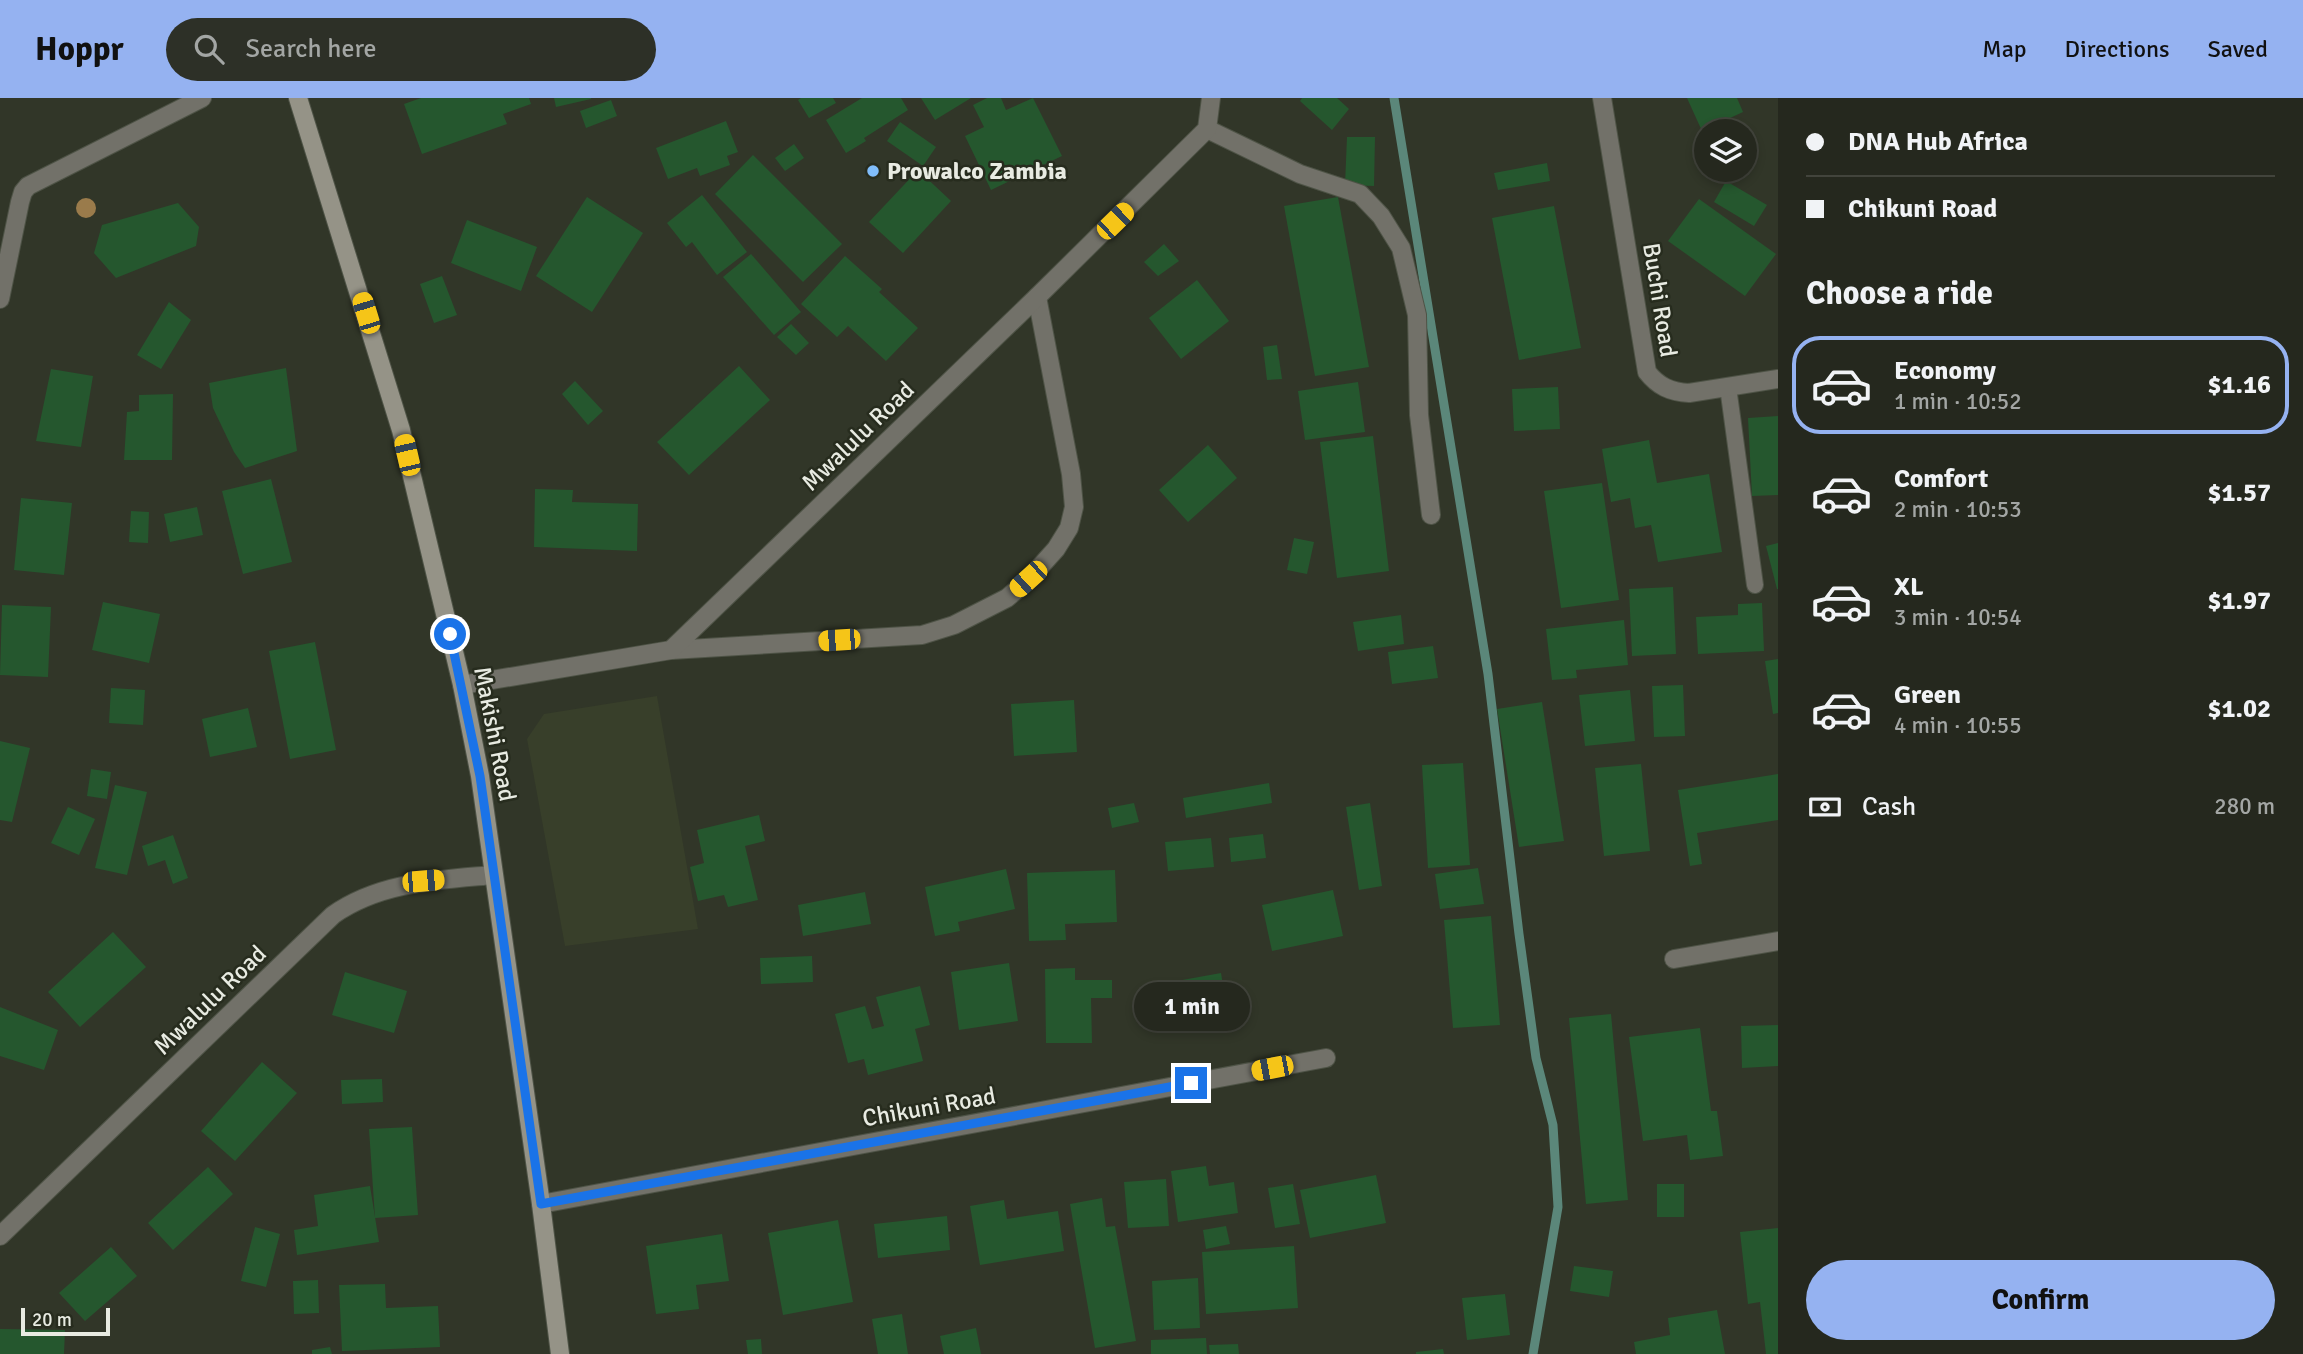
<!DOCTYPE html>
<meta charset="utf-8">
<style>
:root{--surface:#25281e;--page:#2d3027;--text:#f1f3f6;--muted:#a3a6a4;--line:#42443c;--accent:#95b2f1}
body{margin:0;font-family:Signika,sans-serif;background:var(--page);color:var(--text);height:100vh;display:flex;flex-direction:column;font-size:26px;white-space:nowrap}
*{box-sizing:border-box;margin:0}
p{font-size:23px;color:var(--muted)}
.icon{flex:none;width:38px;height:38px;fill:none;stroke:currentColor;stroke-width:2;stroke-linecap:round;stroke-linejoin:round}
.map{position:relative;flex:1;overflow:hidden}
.sheet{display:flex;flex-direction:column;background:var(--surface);width:525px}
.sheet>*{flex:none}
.guide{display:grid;align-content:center;height:154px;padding:0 28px;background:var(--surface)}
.fabs{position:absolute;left:1694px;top:21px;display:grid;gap:14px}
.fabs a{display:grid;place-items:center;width:63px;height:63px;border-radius:50%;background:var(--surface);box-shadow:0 4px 10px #0003,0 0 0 2px var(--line);font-size:35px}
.scale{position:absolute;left:21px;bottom:18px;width:89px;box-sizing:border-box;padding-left:7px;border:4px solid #e8ebe2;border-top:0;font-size:19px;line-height:24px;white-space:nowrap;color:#e8ebe2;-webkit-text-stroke:5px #272c1e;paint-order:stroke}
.end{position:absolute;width:32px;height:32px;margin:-16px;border:9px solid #1a73e8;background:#fff;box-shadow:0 0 0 4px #fff}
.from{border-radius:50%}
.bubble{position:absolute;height:49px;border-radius:24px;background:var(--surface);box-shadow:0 4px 10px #0003,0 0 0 2px var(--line);font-size:23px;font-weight:700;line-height:49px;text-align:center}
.car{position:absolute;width:21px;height:42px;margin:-21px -10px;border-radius:9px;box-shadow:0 0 5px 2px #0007;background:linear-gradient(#f5c518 24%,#345 0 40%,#f5c518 0 76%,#345 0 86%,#f5c518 0)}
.guide b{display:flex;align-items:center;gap:24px;height:66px;font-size:26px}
.guide b+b{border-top:2px solid var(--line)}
.guide i{width:18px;height:18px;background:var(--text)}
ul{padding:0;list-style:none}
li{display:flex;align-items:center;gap:21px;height:98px;margin:0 14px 10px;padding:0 14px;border:4px solid transparent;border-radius:28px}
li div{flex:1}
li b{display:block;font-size:26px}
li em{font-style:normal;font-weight:700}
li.active{border-color:var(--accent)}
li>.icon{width:63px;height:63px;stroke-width:1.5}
h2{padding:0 28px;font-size:32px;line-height:84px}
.pay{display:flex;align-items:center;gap:18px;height:77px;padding:0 28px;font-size:26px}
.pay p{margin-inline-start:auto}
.primary-button{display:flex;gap:14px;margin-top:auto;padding:14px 28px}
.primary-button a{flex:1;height:80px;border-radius:42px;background:var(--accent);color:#111;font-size:28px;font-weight:700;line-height:80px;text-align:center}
header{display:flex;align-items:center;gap:42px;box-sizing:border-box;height:98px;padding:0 35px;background:var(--accent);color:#111}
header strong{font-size:33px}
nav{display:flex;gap:38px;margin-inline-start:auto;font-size:24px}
.search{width:490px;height:63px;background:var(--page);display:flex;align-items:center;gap:18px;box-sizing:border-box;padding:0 24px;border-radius:38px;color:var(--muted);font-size:26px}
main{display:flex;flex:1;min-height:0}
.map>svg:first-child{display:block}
</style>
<header>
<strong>Hoppr</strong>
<div class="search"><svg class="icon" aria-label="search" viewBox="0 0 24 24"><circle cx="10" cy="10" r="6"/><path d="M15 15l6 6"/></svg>Search here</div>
<nav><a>Map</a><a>Directions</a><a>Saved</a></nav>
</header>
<main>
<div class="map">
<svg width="1778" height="1256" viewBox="0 0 1778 1256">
<rect width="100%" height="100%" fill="#313628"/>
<path fill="#383f2a" d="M657,598L698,831L565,848L527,641L544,616Z"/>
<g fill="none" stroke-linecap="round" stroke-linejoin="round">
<path stroke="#5b877a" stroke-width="9" d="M1394,0L1488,576L1519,836L1536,960L1553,1027L1558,1109L1533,1256"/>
</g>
<g fill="#25572e">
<path d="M421,0H529L531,6L503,16L507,26L422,56L404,6Z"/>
<path d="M554,0H591V1L556,9Z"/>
<path d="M801,0H833L836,5L809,20L798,2Z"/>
<path d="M862,0H901L908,12L864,40L866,43L846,55L826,22Z"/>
<path d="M921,0H971L935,22Z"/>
<path d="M987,0H1001L1006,12L1033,0L1062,58L991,92L965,38L984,29L973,7Z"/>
<path d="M1302,0H1337L1349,11L1332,32L1300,3Z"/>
<path d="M1687,0H1737L1743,14L1702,33Z"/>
<path d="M611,2L617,18L586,30L580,13Z"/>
<path d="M726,23L738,54L727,58L730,67L700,78L697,70L668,81L656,50Z"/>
<path d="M900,24L936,49L923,68L887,43Z"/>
<path d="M1347,39H1375L1374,88L1345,87Z"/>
<path d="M794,46L804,60L785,73L775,60Z"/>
<path d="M753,57L842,146L803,184L715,96Z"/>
<path d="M1547,65L1550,83L1498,92L1494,75Z"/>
<path d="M918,72L951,103L903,155L869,124Z"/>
<path d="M1726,83L1767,107L1754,128L1714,104Z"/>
<path d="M702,97L747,154L717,177L692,144L686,149L667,125Z"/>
<path d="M587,99L643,135L592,214L536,178Z"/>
<path d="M1338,99L1369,269L1315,278L1284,108Z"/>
<path d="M1699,101L1776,156L1745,198L1668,143Z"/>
<path d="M178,105L199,129L196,148L116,180L94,155L102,127Z"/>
<path d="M1554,108L1581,250L1519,262L1492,120Z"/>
<path d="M467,122L537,149L521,193L451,165Z"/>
<path d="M1164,146L1179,163L1158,178L1144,164Z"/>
<path d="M751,156L801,214L774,237L723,179Z"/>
<path d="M845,158L882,191L879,194L918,230L886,263L848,228L837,239L801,206Z"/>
<path d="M442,178L457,217L434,225L420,186Z"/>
<path d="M1197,182L1229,223L1181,261L1149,220Z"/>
<path d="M169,204L191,222L161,271L137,257Z"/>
<path d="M791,226L809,245L796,257L777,239Z"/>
<path d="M1277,247L1282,281L1267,282L1263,249Z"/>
<path d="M739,268L770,302L689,377L657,344Z"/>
<path d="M286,270L297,353L245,370L234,354L213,310L209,285Z"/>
<path d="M51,271L93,278L81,349L36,343Z"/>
<path d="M575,283L603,313L588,327L562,296Z"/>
<path d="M1358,284L1365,334L1305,342L1298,293Z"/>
<path d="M1558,289L1560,331L1514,333L1512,291Z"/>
<path d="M173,296L172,362H124L127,314L139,313V297Z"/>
<path d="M1778,318V397L1752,398L1748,320Z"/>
<path d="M1373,338L1389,473L1337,480L1320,344Z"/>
<path d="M1649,342L1657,385L1709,376L1722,454L1658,464L1651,427L1635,430L1630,400L1611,404L1602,351Z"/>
<path d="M1208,347L1237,380L1188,424L1159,392Z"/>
<path d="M271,381L292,464L243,476L222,393Z"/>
<path d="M1602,385L1619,502L1561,510L1544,393Z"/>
<path d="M535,391L573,392L572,404L638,406L637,453L534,449Z"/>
<path d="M21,400L72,405L64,477L14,472Z"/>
<path d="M197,409L203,437L170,444L164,416Z"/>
<path d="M131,413L149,414L148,445L129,444Z"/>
<path d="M1294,440L1314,444L1307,476L1287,472Z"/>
<path d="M1778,445V491H1777L1766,448Z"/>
<path d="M1673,489L1676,556L1632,558L1629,491Z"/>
<path d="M103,504L160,516L149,565L92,552Z"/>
<path d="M1762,505L1764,553L1698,556L1696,519L1738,517V506Z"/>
<path d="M2,507L51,509L48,579L0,577Z"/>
<path d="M1401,517L1404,546L1358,553L1353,524Z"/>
<path d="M1624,522L1628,567L1576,572L1577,580L1552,582L1546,531Z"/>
<path d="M315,544L336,652L290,661L269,553Z"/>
<path d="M1433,548L1438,580L1392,586L1388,554Z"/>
<path d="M1778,561V615L1773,616L1765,563Z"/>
<path d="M1683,587L1685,638L1654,639L1652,588Z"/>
<path d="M111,590L145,592L143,627L109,625Z"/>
<path d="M1630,592L1635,643L1585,648L1579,597Z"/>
<path d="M1074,602L1077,654L1014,658L1011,606Z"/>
<path d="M1542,604L1564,743L1519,749L1497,611Z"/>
<path d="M248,610L257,649L210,659L202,621Z"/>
<path d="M0,643L30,650L12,724L0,722Z"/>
<path d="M1463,665L1470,767L1428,770L1422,667Z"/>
<path d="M1641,666L1650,753L1604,758L1595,670Z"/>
<path d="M91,671L111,674L107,701L87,698Z"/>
<path d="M1778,676V722L1697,735L1702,766L1690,768L1678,692Z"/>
<path d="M1269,685L1272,705L1186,720L1183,700Z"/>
<path d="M115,687L147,694L127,777L95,770Z"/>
<path d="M1134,705L1139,724L1112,730L1108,710Z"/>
<path d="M1370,705L1382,788L1359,792L1346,709Z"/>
<path d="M68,709L95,721L79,757L51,745Z"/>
<path d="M759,717L765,743L745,748L758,802L728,809L724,797L698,803L690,769L704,765L697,732Z"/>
<path d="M1263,736L1266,760L1231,764L1229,740Z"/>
<path d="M173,737L188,780L173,786L165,762L148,768L142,748Z"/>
<path d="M1211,740L1214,769L1168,773L1165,744Z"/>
<path d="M1478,770L1484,806L1440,811L1435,776Z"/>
<path d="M1006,771L1015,811L958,824L960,833L935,838L925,789Z"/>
<path d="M1115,772L1117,824L1065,826L1066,842L1029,843L1027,775Z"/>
<path d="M1333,792L1343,838L1272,853L1262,807Z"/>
<path d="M865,794L871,826L803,838L798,807Z"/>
<path d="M1491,818L1500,927L1453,930L1444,822Z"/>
<path d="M113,834L146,869L80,929L48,894Z"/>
<path d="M812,858L813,884L761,886L760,860Z"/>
<path d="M1009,865L1018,923L959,932L951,874Z"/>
<path d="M1075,870V882H1112V900H1091L1092,945H1046L1045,871Z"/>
<path d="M345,874L407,893L394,935L332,917Z"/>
<path d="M1221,875L1226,906L1204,910L1206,922L1156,931L1149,888Z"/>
<path d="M920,888L930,927L915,931L923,963L868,977L864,961L848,965L835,916L865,908L872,931L884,928L876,899Z"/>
<path d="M0,909L58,932L44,972L0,958Z"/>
<path d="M1611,916L1628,1102L1586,1106L1569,920Z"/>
<path d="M1778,927V968L1742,970L1741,928Z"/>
<path d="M1700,930L1711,1013H1717L1723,1058L1690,1062L1687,1037L1643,1043L1629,939Z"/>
<path d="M262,964L297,995L235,1063L201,1033Z"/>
<path d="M382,981L383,1004L342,1006L341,982Z"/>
<path d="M412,1029L418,1117L375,1120L369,1031Z"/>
<path d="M1206,1068L1209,1088L1234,1084L1238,1115L1178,1124L1171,1073Z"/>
<path d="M208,1069L233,1096L173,1152L148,1125Z"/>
<path d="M1376,1077L1386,1125L1310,1140L1300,1092Z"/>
<path d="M1166,1081L1169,1128L1128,1130L1124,1084Z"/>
<path d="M1293,1086L1300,1126L1275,1130L1268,1090Z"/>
<rect x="1657" y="1086" width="27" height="33"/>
<path d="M370,1088L379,1144L297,1157L294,1132L318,1128L314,1097Z"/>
<path d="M1102,1100L1106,1129L1115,1128L1136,1243L1095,1250L1070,1106Z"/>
<path d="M1004,1102L1007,1121L1058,1113L1064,1153L980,1167L970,1108Z"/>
<path d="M947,1118L950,1152L878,1160L874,1126Z"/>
<path d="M838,1122L853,1204L783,1217L768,1135Z"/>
<path d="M1226,1128L1230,1146L1206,1151L1203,1132Z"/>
<path d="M255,1129L280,1136L266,1189L241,1183Z"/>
<path d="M1778,1130V1256H1766L1760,1204L1748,1206L1740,1134Z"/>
<path d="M722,1136L729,1183L696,1187L699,1211L656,1216L646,1148Z"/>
<path d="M1294,1148L1298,1210L1206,1216L1202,1154Z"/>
<path d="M111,1149L137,1178L85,1223L59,1195Z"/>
<path d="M1574,1168L1613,1173L1609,1199L1570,1193Z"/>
<path d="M1198,1180L1200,1230L1154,1232L1152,1183Z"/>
<path d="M318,1182L319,1215L294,1216L293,1183Z"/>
<path d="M385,1186L386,1210L438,1208L440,1249L342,1253L339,1187Z"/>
<path d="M1505,1196L1510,1237L1467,1242L1462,1200Z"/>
<path d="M1717,1212L1725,1256H1636L1634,1244L1670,1237L1668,1220Z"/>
<path d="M902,1216L908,1256H878L872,1221Z"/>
<path d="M976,1230L981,1256H944L940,1238Z"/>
<path d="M0,1231L65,1232L64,1256H0Z"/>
<path d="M1206,1240L1207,1256H1151V1242Z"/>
<path d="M761,1241L762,1256H748L746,1242Z"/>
<path d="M1238,1246L1239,1256H1210L1209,1247Z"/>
<path d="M330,1249L332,1256H312V1252Z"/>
<path d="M1443,1251L1444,1256H1416V1254Z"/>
</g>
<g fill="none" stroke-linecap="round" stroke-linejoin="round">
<defs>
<path id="lane" d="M1728,289L1755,487"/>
<g id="street">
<path d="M1602,0L1647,274C1658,288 1670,294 1689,295L1778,281"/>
<path d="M1207,31L1300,76L1360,96L1381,118L1401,150L1417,217L1419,317L1431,417"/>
<path d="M0,201L20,104L23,94L28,88L202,0"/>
<path d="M671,552L922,537L954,527L1007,500L1029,481L1056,451L1069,430L1074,409L1071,376L1037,199"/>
<path d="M462,587L671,552L1037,199L1207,31L1211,0"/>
<path d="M1674,861L1778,843"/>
<path d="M541,1106L1326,960"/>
<path d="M0,1138L333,817C380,784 438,782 493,777"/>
</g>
<path id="secondary" d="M298,0L401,332L462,587L480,678L541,1106L560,1256"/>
</defs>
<use href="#lane" stroke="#4e5346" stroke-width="18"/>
<use href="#street" stroke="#4e5346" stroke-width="20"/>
<use href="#secondary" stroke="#4e5346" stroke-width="20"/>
<use href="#lane" stroke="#727169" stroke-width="16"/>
<use href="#street" stroke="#727169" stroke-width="18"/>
<use href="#secondary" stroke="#959387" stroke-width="18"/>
</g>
<circle fill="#9a7b4b" cx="86" cy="110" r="10"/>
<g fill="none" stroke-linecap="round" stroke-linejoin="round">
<path stroke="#1a73e8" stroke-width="9" d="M450,536L480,678L541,1106L1191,985"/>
</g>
<circle fill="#80bdfa" stroke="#272c1e" stroke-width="2.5" cx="873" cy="73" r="7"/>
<g text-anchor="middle" stroke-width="5" stroke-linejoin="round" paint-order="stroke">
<g font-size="24" font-weight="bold" fill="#e8ebe2" stroke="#272c1e" text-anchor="start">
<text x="887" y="81">Prowalco Zambia</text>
</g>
<g font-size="24" fill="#e8ebe2" stroke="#272c1e">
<text transform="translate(1660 202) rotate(81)" y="8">Buchi Road</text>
<text transform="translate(858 338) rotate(-44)" y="8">Mwalulu Road</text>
<text transform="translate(495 636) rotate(79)" y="8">Makishi Road</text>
<text transform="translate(210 902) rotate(-44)" y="8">Mwalulu Road</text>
<text transform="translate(929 1009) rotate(-10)" y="8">Chikuni Road</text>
</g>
</g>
</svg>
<div class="fabs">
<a><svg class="icon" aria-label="layers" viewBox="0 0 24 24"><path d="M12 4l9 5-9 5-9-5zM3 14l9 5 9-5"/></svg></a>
</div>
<div class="scale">20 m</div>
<i class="end from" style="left:450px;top:536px"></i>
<i class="end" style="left:1191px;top:985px"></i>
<div class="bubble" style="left:1134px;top:884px;width:116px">1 min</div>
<i class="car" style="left:1115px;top:123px;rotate:46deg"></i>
<i class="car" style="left:366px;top:215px;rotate:343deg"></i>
<i class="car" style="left:407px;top:357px;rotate:347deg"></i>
<i class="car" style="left:1028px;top:481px;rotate:228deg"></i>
<i class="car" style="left:839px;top:542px;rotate:266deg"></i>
<i class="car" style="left:423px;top:783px;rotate:85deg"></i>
<i class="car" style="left:1272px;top:970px;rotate:259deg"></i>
</div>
<section class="sheet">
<div class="guide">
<b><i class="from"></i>DNA Hub Africa</b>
<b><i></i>Chikuni Road</b>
</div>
<h2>Choose a ride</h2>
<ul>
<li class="active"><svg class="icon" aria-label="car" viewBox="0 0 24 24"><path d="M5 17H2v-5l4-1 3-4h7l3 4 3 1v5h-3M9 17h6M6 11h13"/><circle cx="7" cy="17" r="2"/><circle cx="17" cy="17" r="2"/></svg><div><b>Economy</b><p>1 min · 10:52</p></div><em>$1.16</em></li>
<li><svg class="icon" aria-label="car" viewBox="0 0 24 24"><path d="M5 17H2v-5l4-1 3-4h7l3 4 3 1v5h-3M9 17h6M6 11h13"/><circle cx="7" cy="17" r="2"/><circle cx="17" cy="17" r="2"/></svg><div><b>Comfort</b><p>2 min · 10:53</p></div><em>$1.57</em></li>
<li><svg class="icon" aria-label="car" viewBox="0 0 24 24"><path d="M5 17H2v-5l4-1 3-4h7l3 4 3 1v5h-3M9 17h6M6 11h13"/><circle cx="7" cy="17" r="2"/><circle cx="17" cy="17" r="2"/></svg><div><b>XL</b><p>3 min · 10:54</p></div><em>$1.97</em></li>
<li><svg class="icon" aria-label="car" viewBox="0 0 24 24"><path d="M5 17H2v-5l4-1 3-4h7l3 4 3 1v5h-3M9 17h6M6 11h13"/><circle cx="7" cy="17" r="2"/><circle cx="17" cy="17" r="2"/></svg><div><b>Green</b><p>4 min · 10:55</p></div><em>$1.02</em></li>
</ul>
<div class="pay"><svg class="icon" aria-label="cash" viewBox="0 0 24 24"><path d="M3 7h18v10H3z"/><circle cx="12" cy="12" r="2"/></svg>Cash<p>280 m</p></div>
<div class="primary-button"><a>Confirm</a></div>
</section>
</main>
